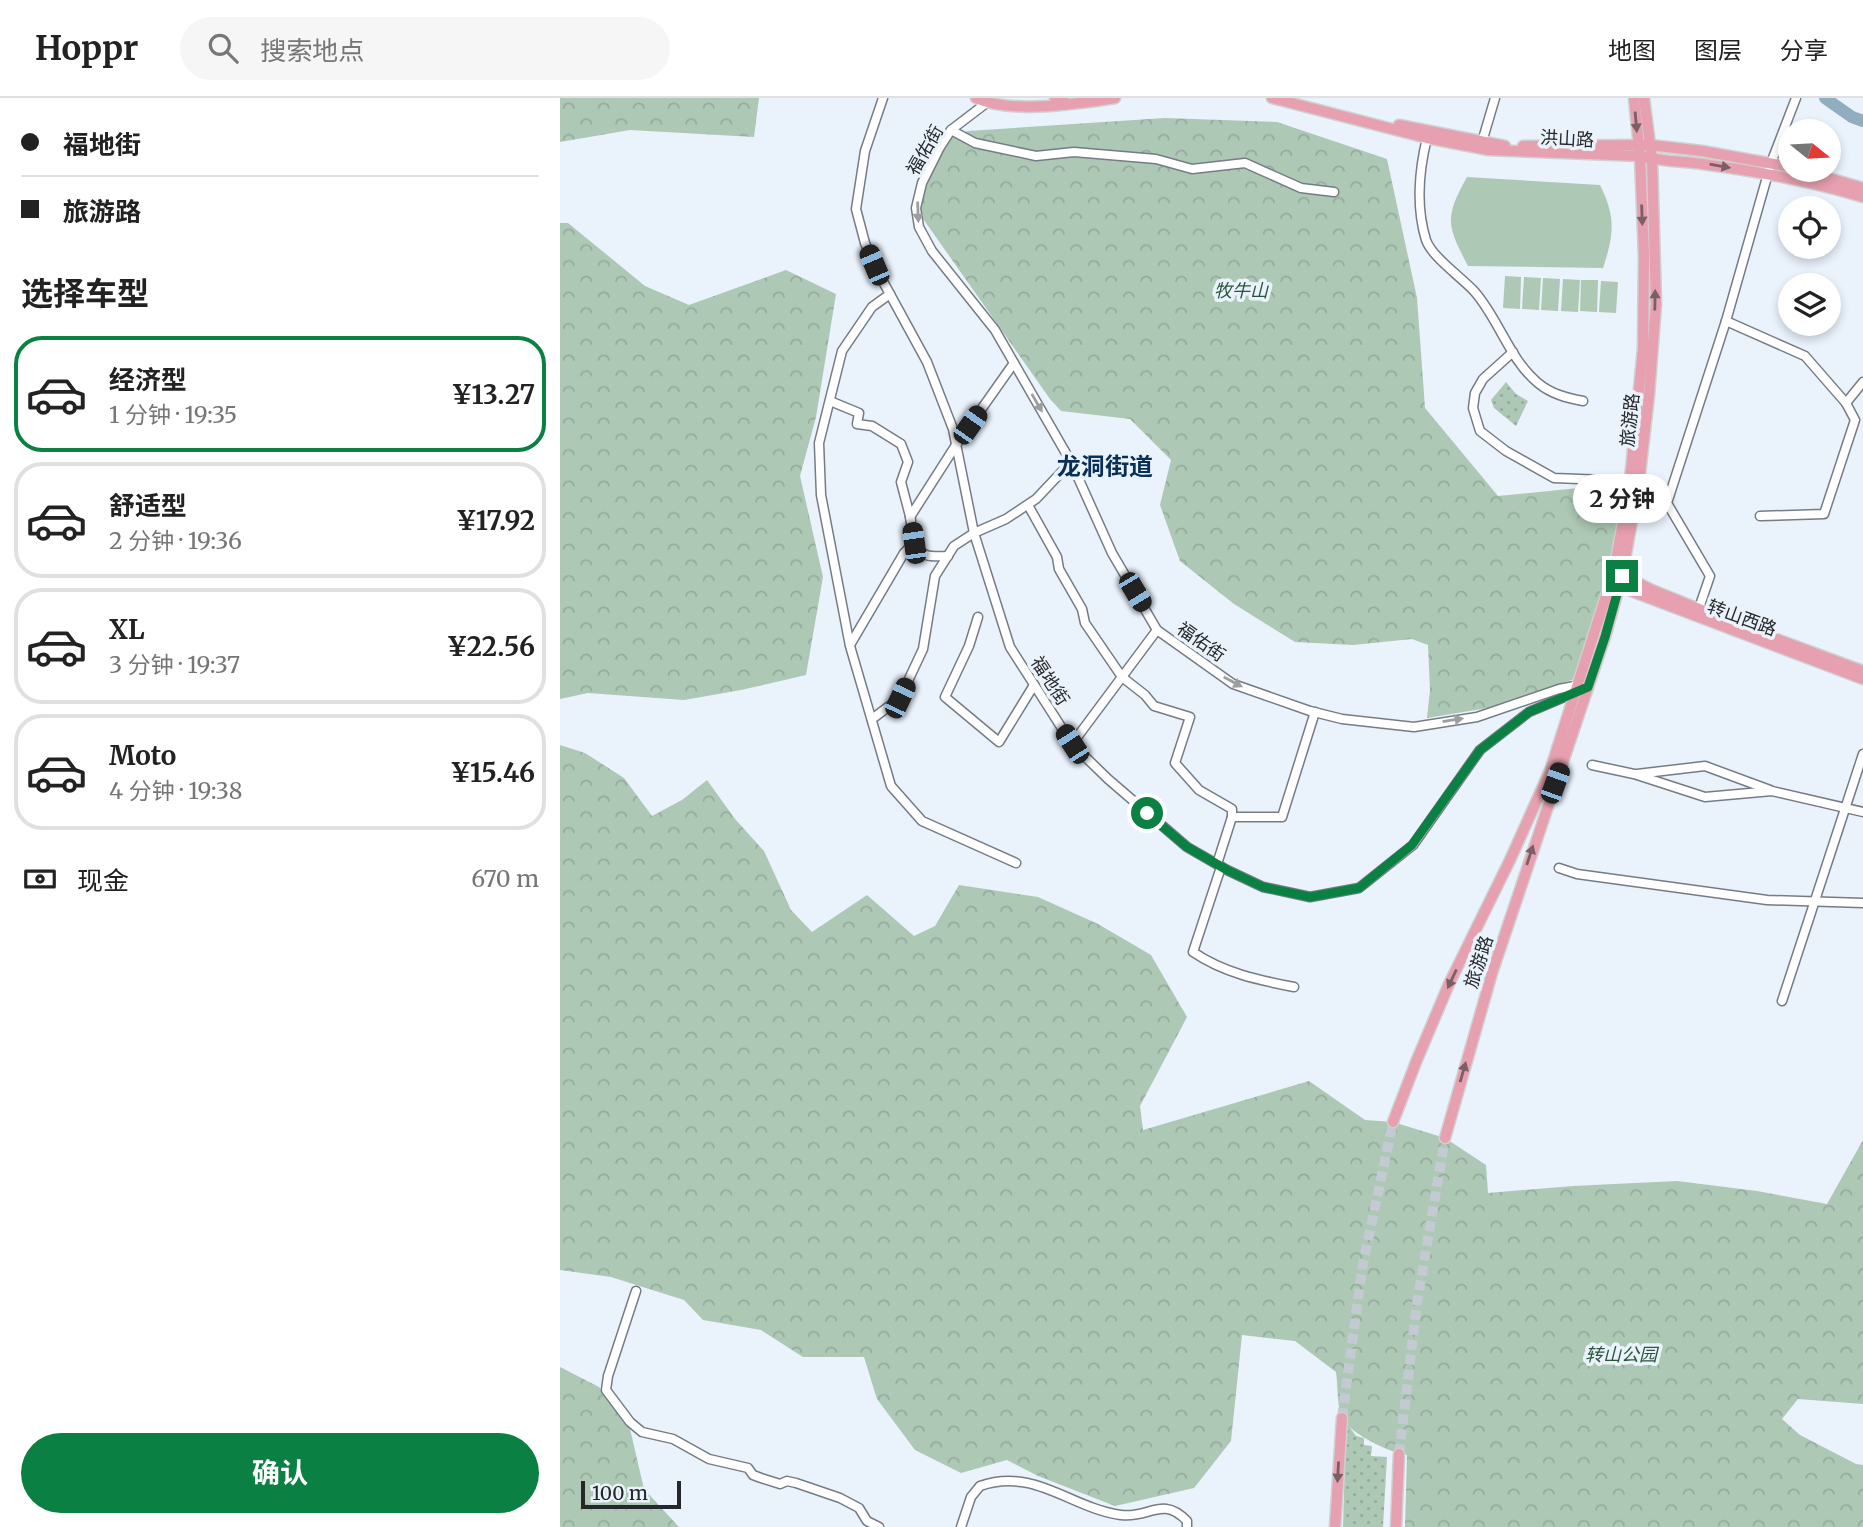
<!DOCTYPE html>
<html lang="zh">
<meta charset="utf-8">
<style>
:root{--surface:#fff;--page:#f6f6f6;--text:#222;--muted:#767676;--line:#e0e0e0;--accent:#0b8043}
body{margin:0;font-family:Merriweather,"Noto Sans SC",serif;background:var(--page);color:var(--text);height:100vh;display:flex;flex-direction:column;font-size:26px;white-space:nowrap}
*{box-sizing:border-box;margin:0}
p{font-size:23px;color:var(--muted)}
.icon{flex:none;width:38px;height:38px;fill:none;stroke:currentColor;stroke-width:2;stroke-linecap:round;stroke-linejoin:round}
.map{position:relative;flex:1;overflow:hidden}
.side{display:flex;flex-direction:column;background:var(--surface);width:560px}
.side>*{flex:none}
.top-card{display:grid;align-content:center;height:154px;padding:0 21px;background:var(--surface)}
.needle{width:46px;rotate:108deg}
.fabs{position:absolute;left:1218px;top:21px;display:grid;gap:14px}
.fabs a{display:grid;place-items:center;width:63px;height:63px;border-radius:50%;background:var(--surface);box-shadow:0 4px 10px #0003;font-size:35px}
.scale{position:absolute;left:21px;bottom:18px;width:100px;box-sizing:border-box;padding-left:7px;border:4px solid #25282b;border-top:0;font-size:19px;line-height:24px;white-space:nowrap;color:#25282b;-webkit-text-stroke:5px #eaf2fc;paint-order:stroke}
.end{position:absolute;width:32px;height:32px;margin:-16px;border:9px solid #0b8043;background:#fff;box-shadow:0 0 0 4px #fff}
.from{border-radius:50%}
.bubble{position:absolute;height:49px;border-radius:24px;background:var(--surface);box-shadow:0 4px 10px #0003;font-size:23px;font-weight:700;line-height:49px;text-align:center}
.car{position:absolute;width:21px;height:42px;margin:-21px -10px;border-radius:9px;box-shadow:0 0 5px 2px #0007;background:linear-gradient(#222 24%,#8ab4d8 0 40%,#222 0 76%,#8ab4d8 0 86%,#222 0)}
.top-card b{display:flex;align-items:center;gap:24px;height:66px;font-size:26px}
.top-card b+b{border-top:2px solid var(--line)}
.top-card i{width:18px;height:18px;background:var(--text)}
ul{padding:0;list-style:none}
li{display:flex;align-items:center;gap:21px;height:116px;margin:0 14px 10px;padding:0 7px;border:4px solid var(--line);border-radius:28px}
li div{flex:1}
li b{display:block;font-size:26px}
li em{font-style:normal;font-weight:700}
li.selected{border-color:var(--accent)}
li>.icon{width:63px;height:63px;stroke-width:1.5}
h2{padding:0 21px;font-size:32px;line-height:84px}
.pay{display:flex;align-items:center;gap:18px;height:77px;padding:0 21px;font-size:26px}
.pay p{margin-inline-start:auto}
.button{display:flex;gap:14px;margin-top:auto;padding:14px 21px}
.button a{flex:1;height:80px;border-radius:42px;background:var(--accent);color:#fff;font-size:28px;font-weight:700;line-height:80px;text-align:center}
header{display:flex;align-items:center;gap:42px;box-sizing:border-box;height:98px;padding:0 35px;background:var(--surface);border-bottom:2px solid var(--line)}
header strong{font-size:33px}
nav{display:flex;gap:38px;margin-inline-start:auto;font-size:24px}
.search{width:490px;height:63px;background:var(--page);display:flex;align-items:center;gap:18px;box-sizing:border-box;padding:0 24px;border-radius:38px;color:var(--muted);font-size:26px}
main{display:flex;flex:1;min-height:0}
.map>svg:first-child{display:block}
</style>
<header>
<strong>Hoppr</strong>
<div class="search"><svg class="icon" aria-label="search" viewBox="0 0 24 24"><circle cx="10" cy="10" r="6"/><path d="M15 15l6 6"/></svg>搜索地点</div>
<nav><a>地图</a><a>图层</a><a>分享</a></nav>
</header>
<main>
<section class="side">
<div class="top-card">
<b><i class="from"></i>福地街</b>
<b><i></i>旅游路</b>
</div>
<h2>选择车型</h2>
<ul>
<li class="selected"><svg class="icon" aria-label="car" viewBox="0 0 24 24"><path d="M5 17H2v-5l4-1 3-4h7l3 4 3 1v5h-3M9 17h6M6 11h13"/><circle cx="7" cy="17" r="2"/><circle cx="17" cy="17" r="2"/></svg><div><b>经济型</b><p>1 分钟 · 19:35</p></div><em>¥13.27</em></li>
<li><svg class="icon" aria-label="car" viewBox="0 0 24 24"><path d="M5 17H2v-5l4-1 3-4h7l3 4 3 1v5h-3M9 17h6M6 11h13"/><circle cx="7" cy="17" r="2"/><circle cx="17" cy="17" r="2"/></svg><div><b>舒适型</b><p>2 分钟 · 19:36</p></div><em>¥17.92</em></li>
<li><svg class="icon" aria-label="car" viewBox="0 0 24 24"><path d="M5 17H2v-5l4-1 3-4h7l3 4 3 1v5h-3M9 17h6M6 11h13"/><circle cx="7" cy="17" r="2"/><circle cx="17" cy="17" r="2"/></svg><div><b>XL</b><p>3 分钟 · 19:37</p></div><em>¥22.56</em></li>
<li><svg class="icon" aria-label="car" viewBox="0 0 24 24"><path d="M5 17H2v-5l4-1 3-4h7l3 4 3 1v5h-3M9 17h6M6 11h13"/><circle cx="7" cy="17" r="2"/><circle cx="17" cy="17" r="2"/></svg><div><b>Moto</b><p>4 分钟 · 19:38</p></div><em>¥15.46</em></li>
</ul>
<div class="pay"><svg class="icon" aria-label="cash" viewBox="0 0 24 24"><path d="M3 7h18v10H3z"/><circle cx="12" cy="12" r="2"/></svg>现金<p>670 m</p></div>
<div class="button"><a>确认</a></div>
</section>
<div class="map">
<svg width="1303" height="1429" viewBox="0 0 1303 1429">
<defs>
<pattern id="forest-crowns" width="20" height="18" patternUnits="userSpaceOnUse" patternTransform="scale(1.75)"><rect width="20" height="18" fill="#adc8b5"/><path d="M2 6a3 3 0 1 1 6 0M12 15a3 3 0 1 1 6 0" fill="none" stroke="#95ac9c"/></pattern>
<pattern id="park-dots" width="8" height="8" patternUnits="userSpaceOnUse" patternTransform="scale(1.75)"><rect width="8" height="8" fill="#adc8b5"/><path d="M2 2h.1M6 6h.1" fill="none" stroke="#95ac9c" stroke-width="1.8" stroke-linecap="round"/></pattern>
</defs>
<rect width="100%" height="100%" fill="#eaf2fc"/>
<g fill="url(#forest-crowns)">
<path d="M0,0H199L194,39L70,32L0,44Z"/>
<path d="M605,20L717,24L827,61L857,200L865,310L938,398L1058,386L1063,397L1049,481L1017,580L940,608L867,620L870,592L868,547L852,541L793,547L735,544L674,506L620,463L600,407L611,362L570,321L501,313L490,301L359,115L376,43L408,33Z"/>
<path d="M0,125H8L85,188L129,207L226,172L276,196L256,319L240,378L263,479L246,577L181,592L124,602L28,595L0,601Z"/>
<path d="M0,647L25,655L64,680L92,718L122,702L147,682L175,721L204,753L231,812L252,834L307,797L354,838L375,828L399,787L478,799L538,826L591,857L627,919L580,1008L583,1032L749,983L805,1022L833,1024L885,1040L926,1067L928,1095L1013,1088L1117,1083L1197,1093L1267,1106L1303,1042V1306L1238,1301L1222,1321L1240,1337L1296,1366L1303,1367V1429H845L847,1357C830,1355 788,1335 781,1318C777,1306 778,1287 776,1274L735,1243L682,1237L671,1343L634,1390L555,1408L478,1378L447,1362L401,1375L355,1352L317,1301L304,1259H243L201,1232L143,1222L124,1202L51,1179L0,1172Z"/>
<path d="M0,1269L39,1289L70,1331L84,1391L119,1429H0Z"/>
</g>
<g fill="url(#park-dots)">
<path d="M946,284L956,296L968,303L956,328L934,310L931,302Z"/>
<path d="M786,1324L796,1338L804,1340V1347L812,1348L811,1358L827,1359L823,1429H783Z"/>
</g>
<g fill="#adc8b5">
<path d="M907,79L1040,87C1056,119 1054,137 1043,170L908,168C887,128 884,120 907,79Z"/>
<path d="M945,178L961,179L960,211L943,210Z"/>
<path d="M964,179L981,180L979,212L962,211Z"/>
<path d="M983,180L1000,181L998,213L981,212Z"/>
<path d="M1003,181L1020,182L1018,214L1001,213Z"/>
<path d="M1021,182H1038L1037,214L1020,213Z"/>
<path d="M1041,183L1058,184L1056,215L1039,214Z"/>
</g>
<g fill="none" stroke-linecap="round" stroke-linejoin="round">
<path stroke="#91aec0" stroke-width="12" d="M1265,0L1292,19L1303,23"/>
<g stroke="#c3cad2" stroke-width="10" stroke-dasharray="10 5" stroke-linecap="butt">
<path d="M782,1320L802,1171L833,1024"/>
<path d="M839,1356L857,1205L885,1040"/>
</g>
<defs>
<g id="minor">
<path d="M323,0L305,53L296,111L305,145L314,167L367,264L393,331L414,435L450,549L512,646L548,681L627,749L667,772L703,789L750,799L799,790L853,747L920,652L969,614L1028,589"/>
<path d="M429,3L391,32L380,49L362,85L356,110L359,129L372,153L435,232L511,364L552,455L597,532L673,586L750,613L782,621L854,629L917,619L999,591L1020,587"/>
<path d="M391,32L415,45L476,58L514,54L596,61L632,71L685,65L741,90L774,94"/>
<path d="M867,40C859,72 856,110 866,142C872,159 901,179 914,193C939,221 949,261 978,285C991,296 1007,300 1023,303"/>
<path d="M922,44L935,0"/>
<path d="M330,196L312,209L282,253L259,345L261,397L290,548L331,688L362,723L456,765"/>
<path d="M1166,223L1245,258L1286,305L1303,284"/>
<path d="M953,254L923,281L915,295L913,310L920,333L946,353L994,380L1070,383"/>
<path d="M270,303L299,315L297,326L312,328L341,346L348,364L341,384L351,422"/>
<path d="M468,407L497,459L499,471L522,511L525,525L562,579L585,597L594,608L630,619L615,665L639,692L672,711V719"/>
<path d="M1200,418L1264,416L1295,322L1286,305"/>
<path d="M354,442C358,460 372,459 388,458"/>
<path d="M1139,510L1150,478L1107,405L1166,223L1211,65L1236,0"/>
<path d="M418,519L409,548L385,599L439,644L474,587"/>
<path d="M290,547L344,455L354,445L350,419L396,347L454,265"/>
<path d="M312,621L340,600L363,551L375,478L394,448L414,435L446,421L476,401L511,364"/>
<path d="M512,646L597,532"/>
<path d="M1032,667L1074,676L1145,699L1212,693L1303,714"/>
<path d="M1077,676L1145,668L1210,692"/>
<path d="M657,766L672,719H722L755,614"/>
<path d="M661,769L633,854C664,875 698,882 734,889"/>
<path d="M999,770L1017,776L1207,802L1303,805"/>
<path d="M1222,903L1303,656"/>
<path d="M76,1193L48,1278L46,1292L70,1324L82,1334L113,1341L149,1361L188,1370L193,1377L201,1380L220,1386L227,1383L236,1385L280,1400L299,1410L307,1423L319,1429"/>
<path d="M401,1429L411,1399L420,1388C475,1369 510,1410 561,1417C589,1421 602,1397 627,1423V1429"/>
</g>
<g id="major">
<path d="M416,0C451,16 516,6 555,0"/>
<path d="M495,0H503"/>
<path d="M712,0L867,40L929,52L1080,58C1103,64 1126,63 1150,67C1202,74 1253,84 1303,99"/>
<path d="M839,27L945,48"/>
<path d="M963,48L1090,47L1142,53L1230,69"/>
<path d="M1241,72L1303,90"/>
<path d="M1058,475L1092,492L1181,528L1303,573"/>
<path d="M1055,487L1303,581"/>
<path d="M833,1024L856,964L889,886L950,762L990,673L1054,473L1069,392L1083,251L1084,158L1080,58L1074,0"/>
<path d="M885,1040L932,875L1045,539L1062,478L1079,384L1089,297L1096,206L1092,62L1084,0"/>
<path d="M775,1429L782,1320"/>
<path d="M836,1429L839,1356"/>
</g>
</defs>
<use href="#minor" stroke="#757c85" stroke-width="11"/>
<use href="#major" stroke="#cfd0d0" stroke-width="13"/>
<use href="#minor" stroke="#fff" stroke-width="8"/>
<use href="#major" stroke="#e6a0af" stroke-width="10"/>
</g>
<defs><path id="oneway-solid" d="M-6-.8H1V-3.2L6.5 0L1 3.2V.8H-6Z" transform="scale(1.75)"/></defs>
<g fill="#7c5e66">
<use href="#oneway-solid" transform="translate(1076 24) rotate(85)"/>
<use href="#oneway-solid" transform="translate(1160 68) rotate(10)"/>
<use href="#oneway-solid" transform="translate(1082 117) rotate(88)"/>
<use href="#oneway-solid" transform="translate(1095 202) rotate(-89)"/>
<use href="#oneway-solid" transform="translate(970 757) rotate(-72)"/>
<use href="#oneway-solid" transform="translate(892 881) rotate(115)"/>
<use href="#oneway-solid" transform="translate(903 974) rotate(-74)"/>
<use href="#oneway-solid" transform="translate(778 1374) rotate(93)"/>
</g>
<g fill="#9d9ea0">
<use href="#oneway-solid" transform="translate(358 114) rotate(88)"/>
<use href="#oneway-solid" transform="translate(477 305) rotate(60)"/>
<use href="#oneway-solid" transform="translate(673 584) rotate(28)"/>
<use href="#oneway-solid" transform="translate(893 622) rotate(-9)"/>
</g>
<g fill="none" stroke-linecap="round" stroke-linejoin="round">
<path stroke="#0b8043" stroke-width="9" d="M587,715L627,749L667,772L703,789L750,799L799,790L852,747L920,652L969,614L1028,589L1045,539L1062,478"/>
</g>
<g text-anchor="middle" stroke-width="7" stroke-linejoin="round" paint-order="stroke">
<g font-size="18" fill="#25282b" stroke="#eaf2fc">
<text transform="translate(1007 41) rotate(3)" y="6">洪山路</text>
<text transform="translate(365 52) rotate(-60)" y="6">福佑街</text>
<text transform="translate(1070 322) rotate(-84)" y="6">旅游路</text>
<text transform="translate(1182 520) rotate(20)" y="6">转山西路</text>
<text transform="translate(641 544) rotate(35)" y="6">福佑街</text>
<text transform="translate(490 583) rotate(57)" y="6">福地街</text>
<text transform="translate(919 864) rotate(-72)" y="6">旅游路</text>
</g>
<g font-size="18" font-style="italic" fill="#265538" stroke="#eaf2fc">
<text x="681" y="199">牧牛山</text>
<text x="1061" y="1263">转山公园</text>
</g>
<g font-size="24" font-weight="bold" fill="#082f55" stroke="#eaf2fc">
<text x="545" y="377">龙洞街道</text>
</g>
</g>
</svg>
<div class="fabs">
<a><svg class="needle" viewBox="-14 -14 28 28"><path d="M0-13l5 13h-10z" fill="#e53935"/><path d="M0 13l5-13h-10z" fill="#767676"/></svg></a>
<a><svg class="icon" aria-label="locate" viewBox="0 0 24 24"><circle cx="12" cy="12" r="6"/><path d="M12 2v4M12 18v4M2 12h4M18 12h4"/></svg></a>
<a><svg class="icon" aria-label="layers" viewBox="0 0 24 24"><path d="M12 4l9 5-9 5-9-5zM3 14l9 5 9-5"/></svg></a>
</div>
<div class="scale">100 m</div>
<i class="end from" style="left:587px;top:715px"></i>
<i class="end" style="left:1062px;top:478px"></i>
<div class="bubble" style="left:1013px;top:376px;width:98px">2 分钟</div>
<i class="car" style="left:314px;top:167px;rotate:337deg"></i>
<i class="car" style="left:410px;top:327px;rotate:35deg"></i>
<i class="car" style="left:354px;top:445px;rotate:352deg"></i>
<i class="car" style="left:575px;top:494px;rotate:149deg"></i>
<i class="car" style="left:340px;top:600px;rotate:25deg"></i>
<i class="car" style="left:512px;top:646px;rotate:327deg"></i>
<i class="car" style="left:995px;top:685px;rotate:20deg"></i>
</div>
</main>
